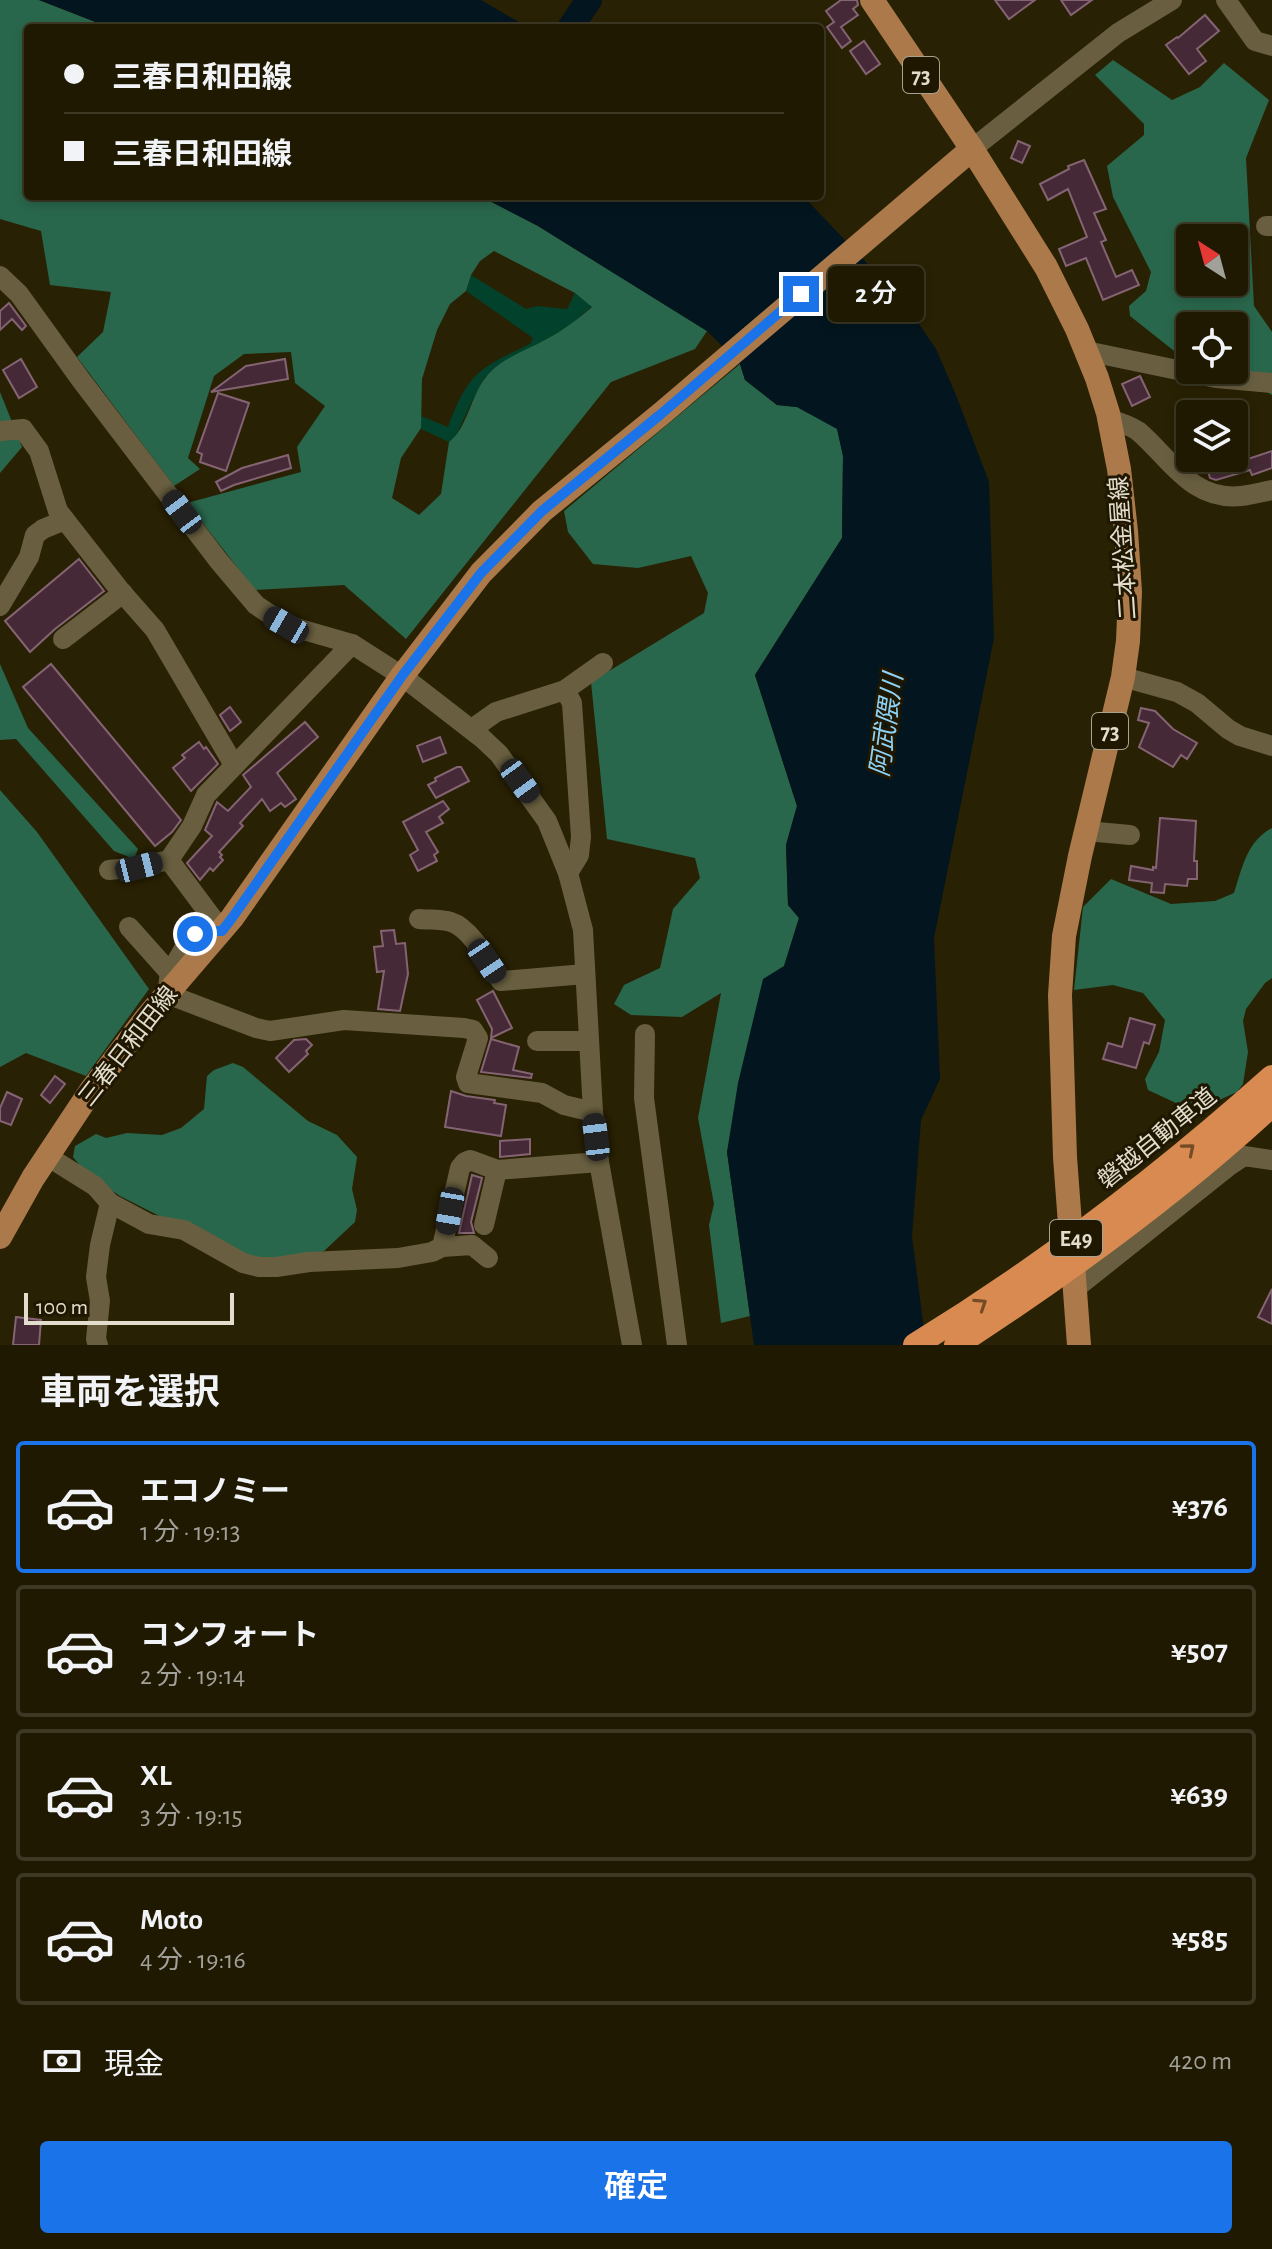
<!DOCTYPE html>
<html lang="ja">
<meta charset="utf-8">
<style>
:root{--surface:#1f1902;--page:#2c2611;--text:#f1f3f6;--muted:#a1a099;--line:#3c3824;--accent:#1a73e8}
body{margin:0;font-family:"Alegreya Sans","Noto Sans JP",sans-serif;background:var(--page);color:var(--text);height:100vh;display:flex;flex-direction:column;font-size:30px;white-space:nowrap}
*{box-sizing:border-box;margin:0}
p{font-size:26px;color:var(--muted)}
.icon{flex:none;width:44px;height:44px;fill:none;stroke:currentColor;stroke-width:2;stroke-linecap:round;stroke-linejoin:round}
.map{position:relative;height:1345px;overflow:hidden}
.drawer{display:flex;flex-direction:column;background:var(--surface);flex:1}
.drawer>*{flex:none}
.top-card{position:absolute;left:24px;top:24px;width:800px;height:176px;border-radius:8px;box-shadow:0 4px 12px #0003,0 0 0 2px var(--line);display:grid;align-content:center;height:176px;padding:0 40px;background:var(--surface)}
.needle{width:52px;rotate:324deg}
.buttons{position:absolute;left:1176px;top:224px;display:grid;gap:16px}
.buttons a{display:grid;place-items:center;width:72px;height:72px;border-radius:8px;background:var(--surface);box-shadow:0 4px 12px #0003,0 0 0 2px var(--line);font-size:40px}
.scale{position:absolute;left:24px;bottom:20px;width:210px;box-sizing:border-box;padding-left:8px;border:4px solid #e2ddcc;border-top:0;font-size:22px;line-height:28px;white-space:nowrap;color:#e2ddcc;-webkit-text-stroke:6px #201700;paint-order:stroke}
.end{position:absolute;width:36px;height:36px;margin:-18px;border:10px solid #1a73e8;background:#fff;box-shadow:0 0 0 4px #fff}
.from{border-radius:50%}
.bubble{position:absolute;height:56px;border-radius:8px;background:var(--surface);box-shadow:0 4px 12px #0003,0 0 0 2px var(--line);font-size:26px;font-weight:600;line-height:56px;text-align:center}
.car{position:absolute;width:24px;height:48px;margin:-24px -12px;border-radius:10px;box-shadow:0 0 6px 2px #0007;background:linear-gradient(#222 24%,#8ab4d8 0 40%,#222 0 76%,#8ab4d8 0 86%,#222 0)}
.top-card b{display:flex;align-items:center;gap:28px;height:76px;font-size:30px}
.top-card b+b{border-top:2px solid var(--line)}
.top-card i{width:20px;height:20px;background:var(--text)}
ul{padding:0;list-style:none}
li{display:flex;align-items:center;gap:24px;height:132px;margin:0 16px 12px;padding:0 24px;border:4px solid var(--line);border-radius:8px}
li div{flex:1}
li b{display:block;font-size:30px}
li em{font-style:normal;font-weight:600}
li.current{border-color:var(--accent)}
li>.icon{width:72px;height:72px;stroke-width:1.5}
h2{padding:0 40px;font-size:36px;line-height:96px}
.pay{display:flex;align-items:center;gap:20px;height:88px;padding:0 40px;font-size:30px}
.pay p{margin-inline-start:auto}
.cta{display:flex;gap:16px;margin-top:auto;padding:16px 40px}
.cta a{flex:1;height:92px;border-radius:8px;background:var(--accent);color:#fff;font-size:32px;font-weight:600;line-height:92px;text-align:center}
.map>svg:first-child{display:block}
</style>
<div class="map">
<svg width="1272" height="1345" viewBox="0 0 1272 1345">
<rect width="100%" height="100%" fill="#292103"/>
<path fill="#02422c" d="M471,275L526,309L537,306L567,309L575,293L592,306L571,325L485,377L472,401L456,436L449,442L421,429V416L448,427C468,373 479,368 530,344L533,338L466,291Z"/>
<g fill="#29674c" fill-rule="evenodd">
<path d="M0,0H39L111,28H28V196H480L538,226L707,331L695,349L611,382L406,639L344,585L255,590L187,503L301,472L297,447L325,406L295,383L291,352L244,354L214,376L188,458L200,469L174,486L77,357L103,332L111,292L50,285L41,231L0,219ZM494,251L575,293L592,307C577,320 562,331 545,340C525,351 501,358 486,377C471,395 467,429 449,442L441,494L419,515L392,498L401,458L421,428L422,379L437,330L450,304L466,291L471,275L480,261Z"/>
<path d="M1113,60L1172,100L1200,87L1224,63L1269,100L1246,158L1254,306L1272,332V395L1247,380L1234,359V326H1190V355L1178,354L1130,316L1129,306L1146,291L1151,272L1113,197L1107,166L1144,135V124L1095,75ZM1190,238H1234V282H1190Z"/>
<path d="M740,364L745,380L777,405L797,407L837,428L843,456L842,538L755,675L797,806L786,845L788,905L799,918L727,1152L750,1316L721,1323L709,1225L714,1204L698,1118L721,993L682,1017L631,1015L614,1004L624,985L660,968L673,909L700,878L695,858L607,839L591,682L704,613L708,593L691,556L638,568L593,564L568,532L564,511Z"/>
<path d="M0,392L22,447L0,473Z"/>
<path d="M0,664L28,728L138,849L134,859L114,851L16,739L0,740Z"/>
<path d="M0,790L37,832L149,989L86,1076L26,1053L0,1067Z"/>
<path d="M1272,828V978L1265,983L1246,1009L1243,1021L1248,1052L1243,1084L1237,1092L1208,1105L1176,1103L1148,1090L1145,1079L1159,1052L1165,1020L1143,993L1113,985L1074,990L1083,907L1111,879L1171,904L1215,901L1234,893C1242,868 1247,841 1272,828Z"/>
<path d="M233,1063L243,1067L308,1121L337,1135L357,1157L352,1189L357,1210L355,1222L324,1251L292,1262L240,1257L120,1196L87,1174L73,1157L75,1146L96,1134L106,1138L127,1133L162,1135L181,1128L204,1109L207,1076L214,1070Z"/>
</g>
<g fill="#03151e">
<path d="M39,0H481L529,28H111Z"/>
<path d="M480,196H803L904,302L936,349L956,395L989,482L994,638L934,938L940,1079L921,1120L912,1236L926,1345H754L727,1152L738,1083L763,979L784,966L799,918L788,905L786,845L797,806L755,675L842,538L843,456L837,429L797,407L777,405L745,380L740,364L707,331L538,226Z"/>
</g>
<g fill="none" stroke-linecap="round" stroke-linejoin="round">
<path stroke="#03151e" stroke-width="26" d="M570,28L589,0"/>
</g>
<g fill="#462937" stroke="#846473" stroke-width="2">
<path d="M841,0H857L858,5L853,9L858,15L841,27L851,41L842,48L827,27L834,22L826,11Z"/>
<path d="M995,0H1035L1009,19Z"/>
<path d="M1061,0H1092L1071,15Z"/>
<path d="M1205,15L1219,31L1197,49L1206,61L1189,74L1166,45L1177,37L1178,38Z"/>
<path d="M864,41L880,64L866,74L850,51Z"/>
<path d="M1018,141L1030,146L1022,163L1011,158Z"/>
<path d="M1084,160L1106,209L1094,213L1106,240L1101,242L1116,277L1132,270L1139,285L1103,300L1086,258L1066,266L1059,249L1087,237L1068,189L1048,200L1040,184L1069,169L1068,166Z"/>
<path d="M9,303L26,326L22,330L12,319L0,330V311Z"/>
<path d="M21,359L37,387L19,398L3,370Z"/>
<path d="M285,359L288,379L211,392L246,366Z"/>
<path d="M1140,376L1150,397L1132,406L1122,384Z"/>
<path d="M218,393L249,403L226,471L200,462L202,454L197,452Z"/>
<path d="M1272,451V468L1252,475L1250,470L1216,480L1210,478L1206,464L1226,458H1234V456L1243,453L1245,460Z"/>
<path d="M288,455L291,468L234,485L221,491L216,482L242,468Z"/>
<path d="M79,559L104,591L55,629L30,652L5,621Z"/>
<path d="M51,664L181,820L172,832L155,846L23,687Z"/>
<path d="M230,707L241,722L230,731L220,715Z"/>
<path d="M1141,708L1155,711L1173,729L1197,743L1187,759L1181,755L1173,767L1139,747L1149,723L1138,720Z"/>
<path d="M305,722L318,737L277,773L296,799L285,807L281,803L270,811L262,799L240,823L243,826L219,852L222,855L220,857L223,860L213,871L210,868L200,880L187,863L212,836L205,830L217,802L228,811L251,787L243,775Z"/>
<path d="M440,737L446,753L423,762L417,746Z"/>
<path d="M199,742L204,749L206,747L218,764L191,791L173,768L185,758L182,755Z"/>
<path d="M457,767H461L469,781L436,798L428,785L436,781L435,778Z"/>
<path d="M443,801L449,809L439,817L443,823L426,832L438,852L434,855L437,861L418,871L410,855L418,850L403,822Z"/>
<path d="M1160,818L1196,821L1194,861H1197V879H1188L1187,886L1165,884L1164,893L1151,892L1152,883L1129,880L1131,866L1153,870V867L1156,868Z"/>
<path d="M394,930L396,944L405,943L408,974L400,1011L378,1009L384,971L377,972L374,947L383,946L381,931Z"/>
<path d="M493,991L512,1028L491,1038L492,1029L477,1000Z"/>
<path d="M1130,1018L1155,1025L1149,1044L1144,1042L1136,1068L1103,1059L1108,1043L1122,1047Z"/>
<path d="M306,1039L312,1045L306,1051L308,1054L289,1072L276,1058L294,1040Z"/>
<path d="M491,1039L519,1047L513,1070L532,1074L531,1078L481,1072Z"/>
<path d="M55,1076L65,1084L50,1103L41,1095Z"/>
<path d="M451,1091L466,1096L495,1100L494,1103L506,1105L501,1136L445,1127Z"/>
<path d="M7,1092L22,1099L11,1125L0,1121V1108Z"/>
<path d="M530,1139V1154L500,1157V1141Z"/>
<path d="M472,1175L482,1178L471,1222L474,1233H459Z"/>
<path d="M1272,1289V1324L1258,1317Z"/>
<path d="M16,1317L41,1320L39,1345H13Z"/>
</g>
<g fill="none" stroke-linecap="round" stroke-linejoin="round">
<g stroke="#695f40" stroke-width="20">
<path d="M1226,0L1255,41L1272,46"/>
<path d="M972,149L1118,33L1172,0"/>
<path d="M1266,226H1272"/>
<path d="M0,276L19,294L81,380L218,560L256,605L286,625L352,644L402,676L482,738L499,754L547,821L568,873L583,930L593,1112L599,1162L632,1345"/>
<path d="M1086,351L1216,378L1272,383"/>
<path d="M1109,419C1119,422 1129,425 1138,431C1170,458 1191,501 1241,496C1251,495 1262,492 1272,490"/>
<path d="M0,431L23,429L39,451L58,511L119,589L155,630L234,765"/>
<path d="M0,606L29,557L35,535L43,529L65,520"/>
<path d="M63,639L123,593"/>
<path d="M1123,677L1177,692L1197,703L1228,729L1240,736L1272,746"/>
<path d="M565,690L572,703L581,837L579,855L568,873"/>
<path d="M472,729L496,712L565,690L603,663"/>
<path d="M1086,831L1130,835"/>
<path d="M169,860L222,931"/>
<path d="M109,870L139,867L169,860L192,826L206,795L352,644"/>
<path d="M419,919C429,920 441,919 451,922C471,928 490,964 501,981L585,974"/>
<path d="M129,927L170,973"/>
<path d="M222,931H203L189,940L170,973L167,994L256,1028L270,1031L344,1020L464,1028L473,1030L478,1038L466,1077L468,1083L542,1093L564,1105L593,1112"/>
<path d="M645,1034L644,1098L677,1345"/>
<path d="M537,1041H589"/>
<path d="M47,1156L95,1186L110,1203L149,1224L184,1230L243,1263L259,1267H276L309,1262L398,1258L432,1252L442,1247L460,1168L465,1162L470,1160L497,1170L599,1162"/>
<path d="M484,1225L497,1170"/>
<path d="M442,1247L472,1245L488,1258"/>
<path d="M1076,1288L1229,1166L1244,1156L1272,1160"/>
<path d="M98,1345L96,1339L100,1301L96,1277L100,1245L110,1203"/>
</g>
<g stroke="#ac794a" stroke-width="24">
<path d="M872,0L972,149L1046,267L1077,329L1097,378L1108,413L1119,469L1126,531L1130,592L1128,641L1123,677L1080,856L1064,936L1060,995L1065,1157L1079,1345"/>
<path d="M0,1237L33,1178L92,1089L147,1017L232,918L402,676L481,573L542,511L661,414L972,149"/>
</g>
<g stroke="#d88a50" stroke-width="24">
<path d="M915,1345C1044,1266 1159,1178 1272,1077"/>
<path d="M956,1345C1067,1273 1175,1195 1272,1105"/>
</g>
</g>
<defs><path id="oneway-chevron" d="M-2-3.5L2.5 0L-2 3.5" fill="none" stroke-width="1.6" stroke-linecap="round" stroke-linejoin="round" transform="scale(2)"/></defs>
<g stroke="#734b24">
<use href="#oneway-chevron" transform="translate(1189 1149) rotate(-40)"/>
<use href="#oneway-chevron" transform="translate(981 1304) rotate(-33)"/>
</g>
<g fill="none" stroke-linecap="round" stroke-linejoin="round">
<path stroke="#1a73e8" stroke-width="10" d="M195,934L203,931H222L232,918L402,676L481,573L542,511L661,414L801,294"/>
</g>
<g text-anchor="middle" stroke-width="6" stroke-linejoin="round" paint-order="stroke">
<g fill="#201700" stroke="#a8a28f" stroke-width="2">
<rect x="903" y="57" width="36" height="36" rx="6"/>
<rect x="1092" y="713" width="36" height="36" rx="6"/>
<rect x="1050" y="1220" width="52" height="36" rx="6"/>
</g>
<g font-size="22" font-weight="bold" fill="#e2ddcc">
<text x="921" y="83">73</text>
<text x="1110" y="739">73</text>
<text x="1076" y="1246">E49</text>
</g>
<g font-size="24" fill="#e2ddcc" stroke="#201700">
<text transform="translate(1123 548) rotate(-94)" y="8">二本松金屋線</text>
<text transform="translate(128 1046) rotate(-52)" y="8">三春日和田線</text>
<text transform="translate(1157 1138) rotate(-39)" y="8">磐越自動車道</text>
</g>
<g font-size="26" font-style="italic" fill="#8dd2f7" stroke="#201700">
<text transform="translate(886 725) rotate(-82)" y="9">阿武隈川</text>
</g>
</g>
</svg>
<div class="buttons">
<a><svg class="needle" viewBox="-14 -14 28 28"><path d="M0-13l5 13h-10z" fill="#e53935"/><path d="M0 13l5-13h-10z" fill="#a1a099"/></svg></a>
<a><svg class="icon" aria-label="locate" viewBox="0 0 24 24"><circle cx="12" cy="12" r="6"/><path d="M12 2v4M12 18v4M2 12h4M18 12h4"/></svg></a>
<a><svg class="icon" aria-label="layers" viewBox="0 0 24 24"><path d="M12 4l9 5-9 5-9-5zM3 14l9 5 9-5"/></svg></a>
</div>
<div class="scale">100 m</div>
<i class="end from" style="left:195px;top:934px"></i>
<i class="end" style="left:801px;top:294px"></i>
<div class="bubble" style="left:828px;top:266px;width:96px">2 分</div>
<i class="car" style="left:182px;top:512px;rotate:323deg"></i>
<i class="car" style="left:286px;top:625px;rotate:300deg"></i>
<i class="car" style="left:520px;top:781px;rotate:144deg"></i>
<i class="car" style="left:139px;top:867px;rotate:76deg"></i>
<i class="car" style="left:487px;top:961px;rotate:146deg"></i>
<i class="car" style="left:596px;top:1137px;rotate:353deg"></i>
<i class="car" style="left:450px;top:1211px;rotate:190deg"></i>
<div class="top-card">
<b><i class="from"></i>三春日和田線</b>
<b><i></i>三春日和田線</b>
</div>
</div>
<section class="drawer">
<h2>車両を選択</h2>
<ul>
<li class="current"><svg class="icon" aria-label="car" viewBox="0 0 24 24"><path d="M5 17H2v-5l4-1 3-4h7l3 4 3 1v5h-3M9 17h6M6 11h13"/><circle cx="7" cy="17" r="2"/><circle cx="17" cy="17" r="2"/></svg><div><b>エコノミー</b><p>1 分 · 19:13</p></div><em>¥376</em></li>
<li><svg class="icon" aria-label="car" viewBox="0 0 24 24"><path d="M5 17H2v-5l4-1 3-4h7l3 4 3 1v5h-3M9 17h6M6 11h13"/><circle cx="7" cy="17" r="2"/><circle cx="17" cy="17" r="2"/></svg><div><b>コンフォート</b><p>2 分 · 19:14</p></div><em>¥507</em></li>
<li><svg class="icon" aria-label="car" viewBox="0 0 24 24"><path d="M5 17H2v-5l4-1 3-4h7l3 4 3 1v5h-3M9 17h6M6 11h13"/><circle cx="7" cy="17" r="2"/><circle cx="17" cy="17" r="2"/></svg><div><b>XL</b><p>3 分 · 19:15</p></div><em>¥639</em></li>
<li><svg class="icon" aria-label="car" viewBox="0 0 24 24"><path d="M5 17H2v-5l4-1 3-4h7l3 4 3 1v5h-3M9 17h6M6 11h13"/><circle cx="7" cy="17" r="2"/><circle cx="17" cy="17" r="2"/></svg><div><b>Moto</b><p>4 分 · 19:16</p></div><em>¥585</em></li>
</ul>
<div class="pay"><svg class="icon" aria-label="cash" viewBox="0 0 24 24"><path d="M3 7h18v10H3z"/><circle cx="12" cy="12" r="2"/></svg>現金<p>420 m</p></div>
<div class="cta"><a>確定</a></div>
</section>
